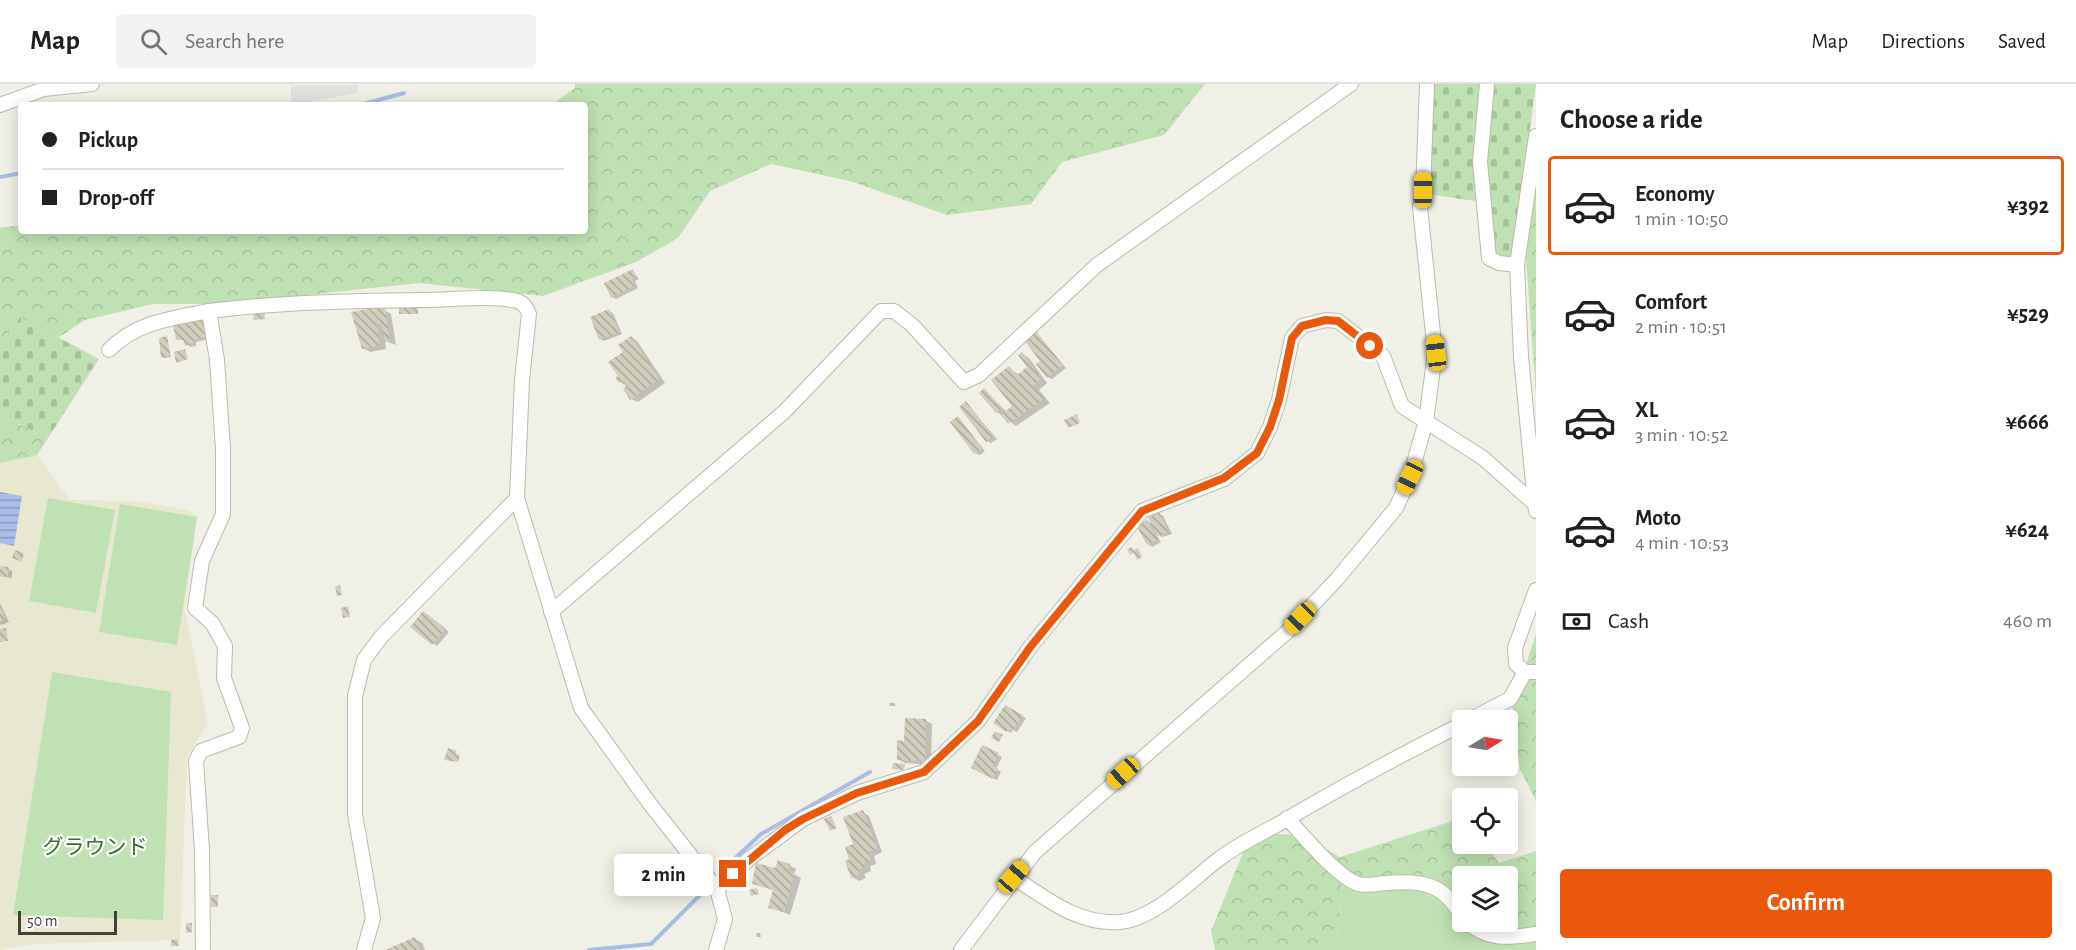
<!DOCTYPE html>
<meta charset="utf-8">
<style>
:root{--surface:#fff;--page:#f2f2f2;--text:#202124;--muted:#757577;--line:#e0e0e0;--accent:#ea580c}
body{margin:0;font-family:"Alegreya Sans","Noto Sans JP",sans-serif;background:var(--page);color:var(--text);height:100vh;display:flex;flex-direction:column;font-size:22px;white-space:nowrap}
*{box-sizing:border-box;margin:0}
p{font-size:20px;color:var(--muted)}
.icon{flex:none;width:33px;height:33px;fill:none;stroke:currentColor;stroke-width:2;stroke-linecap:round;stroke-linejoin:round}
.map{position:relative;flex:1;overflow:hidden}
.panel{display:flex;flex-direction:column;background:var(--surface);width:540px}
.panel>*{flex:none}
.top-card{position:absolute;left:18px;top:18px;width:570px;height:132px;border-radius:6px;box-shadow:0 3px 15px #0003;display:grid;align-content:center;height:132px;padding:0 24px;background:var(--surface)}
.needle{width:39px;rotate:79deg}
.tools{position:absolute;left:1452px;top:626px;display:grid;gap:12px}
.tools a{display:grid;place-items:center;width:66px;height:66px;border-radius:6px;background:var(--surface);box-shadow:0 3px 15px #0003;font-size:30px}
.scale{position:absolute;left:18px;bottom:15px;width:99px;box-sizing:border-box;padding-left:6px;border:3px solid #434136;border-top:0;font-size:16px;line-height:21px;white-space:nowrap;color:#434136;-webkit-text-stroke:4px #fff;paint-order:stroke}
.end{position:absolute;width:27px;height:27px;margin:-14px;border:8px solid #ea580c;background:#fff;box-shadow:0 0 0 3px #fff}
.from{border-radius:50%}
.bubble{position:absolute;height:42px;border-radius:6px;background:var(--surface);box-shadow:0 3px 15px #0003;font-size:20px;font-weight:700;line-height:42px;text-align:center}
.car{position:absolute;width:18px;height:36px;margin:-18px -9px;border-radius:8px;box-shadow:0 0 4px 2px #0007;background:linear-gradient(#f5c518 24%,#345 0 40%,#f5c518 0 76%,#345 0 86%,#f5c518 0)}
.top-card b{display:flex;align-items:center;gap:21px;height:57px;font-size:22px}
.top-card b+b{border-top:2px solid var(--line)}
.top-card i{width:15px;height:15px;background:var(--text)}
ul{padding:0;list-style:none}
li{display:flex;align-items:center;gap:18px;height:99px;margin:0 12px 9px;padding:0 12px;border:3px solid transparent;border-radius:6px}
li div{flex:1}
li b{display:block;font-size:22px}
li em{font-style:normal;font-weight:700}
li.on{border-color:var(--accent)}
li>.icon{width:54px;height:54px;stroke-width:1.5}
h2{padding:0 24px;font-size:27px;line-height:72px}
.pay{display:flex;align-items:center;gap:15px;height:66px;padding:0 24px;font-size:22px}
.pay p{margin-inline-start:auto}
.primary-button{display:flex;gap:12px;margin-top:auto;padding:12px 24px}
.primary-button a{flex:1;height:69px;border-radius:6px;background:var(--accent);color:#fff;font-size:24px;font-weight:700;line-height:69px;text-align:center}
header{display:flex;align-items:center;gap:36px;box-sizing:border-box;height:84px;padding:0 30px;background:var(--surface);border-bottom:2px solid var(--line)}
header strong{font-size:28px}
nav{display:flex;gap:33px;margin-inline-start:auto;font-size:21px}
.search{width:420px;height:54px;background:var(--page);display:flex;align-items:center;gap:15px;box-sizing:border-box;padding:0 21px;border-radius:6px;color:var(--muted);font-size:22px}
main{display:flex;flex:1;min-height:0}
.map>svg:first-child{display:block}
</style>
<header>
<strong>Map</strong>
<div class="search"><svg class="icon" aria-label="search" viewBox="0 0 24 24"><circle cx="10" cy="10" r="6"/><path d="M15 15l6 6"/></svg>Search here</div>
<nav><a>Map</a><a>Directions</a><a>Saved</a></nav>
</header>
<main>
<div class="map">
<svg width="1536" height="866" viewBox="0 0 1536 866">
<defs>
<pattern id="forest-crowns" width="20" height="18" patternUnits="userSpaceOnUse" patternTransform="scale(1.5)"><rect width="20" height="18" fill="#c0e1b3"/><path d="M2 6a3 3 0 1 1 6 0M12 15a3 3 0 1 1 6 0" fill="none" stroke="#a6c29b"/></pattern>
<pattern id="cemetery-stones" width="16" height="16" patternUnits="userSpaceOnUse" patternTransform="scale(1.5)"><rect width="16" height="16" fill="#c0e1b3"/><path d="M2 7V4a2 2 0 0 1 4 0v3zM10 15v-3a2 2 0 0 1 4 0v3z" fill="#a6c29b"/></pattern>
<pattern id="water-rules" width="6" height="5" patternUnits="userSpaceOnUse" patternTransform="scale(1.5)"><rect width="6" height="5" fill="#a8bde7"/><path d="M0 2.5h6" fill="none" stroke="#8a9bbc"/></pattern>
<pattern id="building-back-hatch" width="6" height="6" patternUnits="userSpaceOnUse" patternTransform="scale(1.5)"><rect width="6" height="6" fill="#d1cebd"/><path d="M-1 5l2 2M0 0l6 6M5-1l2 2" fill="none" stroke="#aba99a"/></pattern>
</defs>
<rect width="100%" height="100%" fill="#f1f0e6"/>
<path fill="#e8e8d1" d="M37,371L70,416L134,417L188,426L197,433L185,525L208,640L187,672L180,856L33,860L0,866V379Z"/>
<g fill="#c0e1b3">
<path d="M48,414L115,426L96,529L29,517Z"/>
<path d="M120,420L197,433L177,561L99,548Z"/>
<path d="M52,588L171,608L163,836L13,831Z"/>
<path d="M1425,790L1462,821V837H1482L1490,843H1536V866H1336L1342,795Z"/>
</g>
<g fill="url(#forest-crowns)">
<path d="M575,0H1205L1164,51L1062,78L1031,120L947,131L850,97L771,80L710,107L678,154L636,178L543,212L419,199L225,220H153L85,236L58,254L20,233L0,261V144L20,141L21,133V147H585V21H551L575,4Z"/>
<path d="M1536,91V311L1526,174Z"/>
<path d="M0,331L48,354L37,371L0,379Z"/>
<path d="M1536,550V717L1520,685L1512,621Z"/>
<path d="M1462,734V759H1484L1499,779L1536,767V843H1490L1482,837H1508V792H1462V821L1424,790L1342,795L1336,866H1215L1211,847L1244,766L1271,750L1302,751L1340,773Z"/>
</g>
<g fill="url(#cemetery-stones)">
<path d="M1432,0H1536L1513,172L1496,173L1493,168L1488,119L1428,110Z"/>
<path d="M20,233L99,275L48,354L0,331V261Z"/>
</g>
<path fill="#e2e1dd" d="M291,1H358V9L291,21Z"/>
<path fill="url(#water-rules)" d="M0,408L22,412L14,462L0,459Z"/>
<g fill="#0003">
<path d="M633,187L639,195L635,197L638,204L616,215L612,213Z"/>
<path d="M381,224L391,230L396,261L385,257L386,265L370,268L363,264L353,229Z"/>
<path d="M609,227L613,229L622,250L604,257L600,255Z"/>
<path d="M202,237L206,239L209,255L196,258V262L190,263L185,257L178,255Z"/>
<path d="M1036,249L1066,284L1052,295L1048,293Z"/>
<path d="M631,253L637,257L665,299L638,318L631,315L628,303L620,298Z"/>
<path d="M167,254L171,273L164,274L162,273Z"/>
<path d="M1022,270L1029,274L1047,299L1039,306L1050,319L1016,342L997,328L984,306L1007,328L1014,322L1009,284L1019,291L1029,283Z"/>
<path d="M966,319L997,355L991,359L987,357Z"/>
<path d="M958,334L985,367L980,371L975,369Z"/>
<path d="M1159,430L1163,432L1172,450L1162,453L1156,450L1161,458L1152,463L1148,460L1147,437L1153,441Z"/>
<path d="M0,483L12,487V494L0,492Z"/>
<path d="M0,519L9,538L1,541L0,540Z"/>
<path d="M428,531L449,548L437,562L412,543Z"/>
<path d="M889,619H894L896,622H890Z"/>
<path d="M1005,623L1026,634L1017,648L1013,646L1011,649L995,639Z"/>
<path d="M925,636L932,640L931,681L905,679L898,675L906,658Z"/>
<path d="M983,663L1002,673L996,685L1001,688L997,696L973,683Z"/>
<path d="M863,728L869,732L882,768L874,772L876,780L870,782L871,787L864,790L866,794L859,797L852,793L851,776Z"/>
<path d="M789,781L796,785L794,790L801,794L790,831L770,823L775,807L754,799Z"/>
<path d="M756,849H760L761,853H757Z"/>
<path d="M415,855L422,859L425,866H389Z"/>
</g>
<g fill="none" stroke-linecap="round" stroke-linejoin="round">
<g stroke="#a8bde7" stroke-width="4">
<path d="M360,21L404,9"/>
<path d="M0,93L21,89"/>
<path d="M714,794L761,750L870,688"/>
<path d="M589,866L651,860L703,808"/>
</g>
</g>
<g fill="url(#building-back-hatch)">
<path d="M633,185L636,193L632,195L635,202L611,214L604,199Z"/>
<path d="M382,222L385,225L390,257L385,258L381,240L377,241L380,262L362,265L351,228Z"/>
<path d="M418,223V230H399V224Z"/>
<path d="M609,225L619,248L599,256L590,233Z"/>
<path d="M264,226L265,235L254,236L253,227Z"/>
<path d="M202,235L206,253L192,256L193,260L185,262L183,255L176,256L173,241Z"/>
<path d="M1036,247L1063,281L1047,294L1036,280L1040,277L1024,256Z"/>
<path d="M167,252L170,272L161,274L159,254Z"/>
<path d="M631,252L659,295L630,316L623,305L627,301L623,296L619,299L615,294L618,292L608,278L623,268L618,261Z"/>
<path d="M185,265L188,275L176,279L174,268Z"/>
<path d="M1022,268L1041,295L1033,302L1044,315L1008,340L1001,331L1012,322L991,296L1009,282L1017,291L1027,283L1018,271Z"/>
<path d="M984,304L1002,324L996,329L979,309Z"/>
<path d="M966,317L993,352L986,358L959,323Z"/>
<path d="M1077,330L1080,339L1068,344L1064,336Z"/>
<path d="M958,332L982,364L974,370L950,338Z"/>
<path d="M1159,428L1169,448L1157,452L1146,430Z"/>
<path d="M1147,436L1158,456L1147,461L1136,441Z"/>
<path d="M1132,463L1133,466L1138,464L1142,473L1137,476L1134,469L1130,471L1127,465Z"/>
<path d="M15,466L24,469L22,478L12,474Z"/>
<path d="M0,482L9,483L8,492H0Z"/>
<path d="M340,501L342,511L337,512L335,503Z"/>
<path d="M0,522L6,535L0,538Z"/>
<path d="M348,522L350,533L343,534L341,524Z"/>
<path d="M423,527L446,545L432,561L410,543Z"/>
<path d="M6,544L8,557L0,558V545Z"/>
<path d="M1005,621L1023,631L1012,647L1009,645L1006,648L993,639Z"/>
<path d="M905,634L926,635L925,678H919V674L914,677L897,676V656L904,657Z"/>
<path d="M995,647L1003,651L999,658L991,654Z"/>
<path d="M982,661L999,669L993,682L998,684L993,695L971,684Z"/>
<path d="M448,664L457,667L456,670L460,671L458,678L444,676Z"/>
<path d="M893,679L905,680L904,686L892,685Z"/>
<path d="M863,726L877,765L868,768L871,776L864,779L865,783L858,786L860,790L851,794L845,777L849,775L845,763L853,760L843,733Z"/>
<path d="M831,732L837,744L830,747L824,735Z"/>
<path d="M778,776L790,780L788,787L795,789L784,828L768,824L773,806L752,800L756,779L775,784Z"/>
<path d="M757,804L759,810L751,812L749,806Z"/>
<rect x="211" y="811" width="7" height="12"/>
<path d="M186,839H192V848L186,849Z"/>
<path d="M415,853L420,866H385Z"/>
<path d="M178,855L179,862H171V856Z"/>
</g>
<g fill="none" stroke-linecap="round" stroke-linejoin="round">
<defs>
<g id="minor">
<path d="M1487,0L1480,78L1489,174L1499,179L1517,181"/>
<path d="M0,21L44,5L92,0"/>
<path d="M109,266C136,238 172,234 209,227"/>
<path d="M1535,420L1521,273L1517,181L1536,52"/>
<path d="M1536,506L1515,564L1516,580L1525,588H1536"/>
<path d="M551,528L784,328L881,227H894L912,241L964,298L979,291L1097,181L1351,0"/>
<path d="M1469,636L1510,615L1525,588"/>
<path d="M1287,734C1303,751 1337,793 1358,800C1366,802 1377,800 1385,799C1422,796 1444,799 1462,833"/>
<path d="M1013,793C1047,815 1078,841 1120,838C1155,835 1192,795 1219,775C1238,760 1261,750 1282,738C1341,703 1401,671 1462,640"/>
<path d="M717,805L749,775L803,735L857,709L924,688L978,637L1031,562L1142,427L1224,395L1257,369L1270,343L1279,316L1292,254L1302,242L1326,236L1338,237L1383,272L1402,322L1483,374L1535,420L1536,427"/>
<path d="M1466,837C1487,857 1510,854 1536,850"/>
<path d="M203,866L202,766L196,677L201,667L239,653L242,644L224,594L225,562L212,539L195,524L202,477L223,430V365L217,276L209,227C281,218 352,217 425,216C451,216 493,211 517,217C524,219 527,224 529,230L522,296L517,414L581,624L650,720L717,805L725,835L716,866"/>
<path d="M364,866L373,834L355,730V612L364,576L381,553L517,414"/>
<path d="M961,866L1035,768L1288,547L1337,495L1396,424L1410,393L1426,337L1435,269L1420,123L1423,107L1427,0"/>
</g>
</defs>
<use href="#minor" stroke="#bbbaaa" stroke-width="16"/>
<use href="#minor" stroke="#fff" stroke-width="14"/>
</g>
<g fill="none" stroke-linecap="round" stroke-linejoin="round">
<path stroke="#ea580c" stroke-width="8" d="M733,790L785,746L803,735L857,709L924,688L978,637L1031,562L1142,427L1224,394L1257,369L1270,343L1279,316L1292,254L1302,242L1326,236L1338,237L1370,262"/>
</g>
<g text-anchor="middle" stroke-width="4.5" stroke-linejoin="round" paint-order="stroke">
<g font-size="21" fill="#376d30" stroke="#fff">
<text x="95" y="770">グラウンド</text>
</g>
</g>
</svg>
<div class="tools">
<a><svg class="needle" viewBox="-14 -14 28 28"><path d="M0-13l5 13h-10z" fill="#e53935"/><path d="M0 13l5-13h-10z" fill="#757577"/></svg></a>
<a><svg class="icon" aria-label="locate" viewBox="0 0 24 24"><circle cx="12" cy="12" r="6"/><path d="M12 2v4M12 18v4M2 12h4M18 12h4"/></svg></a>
<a><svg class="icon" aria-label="layers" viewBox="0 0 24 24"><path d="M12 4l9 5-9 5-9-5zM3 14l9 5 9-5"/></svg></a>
</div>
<div class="scale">50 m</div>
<i class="end from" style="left:1370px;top:262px"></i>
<i class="end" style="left:733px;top:790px"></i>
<div class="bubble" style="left:614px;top:770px;width:99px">2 min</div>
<i class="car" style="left:1423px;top:106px;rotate:0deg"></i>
<i class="car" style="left:1436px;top:269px;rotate:353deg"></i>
<i class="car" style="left:1410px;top:393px;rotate:205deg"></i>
<i class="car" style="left:1300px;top:534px;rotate:224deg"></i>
<i class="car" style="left:1123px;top:689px;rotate:228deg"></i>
<i class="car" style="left:1013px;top:793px;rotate:41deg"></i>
<div class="top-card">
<b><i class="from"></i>Pickup</b>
<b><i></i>Drop-off</b>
</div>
</div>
<section class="panel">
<h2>Choose a ride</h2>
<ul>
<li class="on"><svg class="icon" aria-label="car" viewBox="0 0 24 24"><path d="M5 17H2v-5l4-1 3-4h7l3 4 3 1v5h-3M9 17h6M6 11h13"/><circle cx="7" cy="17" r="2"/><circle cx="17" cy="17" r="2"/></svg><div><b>Economy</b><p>1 min · 10:50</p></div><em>¥392</em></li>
<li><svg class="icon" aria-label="car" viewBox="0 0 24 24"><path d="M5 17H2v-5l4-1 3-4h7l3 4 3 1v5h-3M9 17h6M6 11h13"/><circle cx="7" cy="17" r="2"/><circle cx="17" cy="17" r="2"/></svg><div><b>Comfort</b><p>2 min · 10:51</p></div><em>¥529</em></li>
<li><svg class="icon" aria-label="car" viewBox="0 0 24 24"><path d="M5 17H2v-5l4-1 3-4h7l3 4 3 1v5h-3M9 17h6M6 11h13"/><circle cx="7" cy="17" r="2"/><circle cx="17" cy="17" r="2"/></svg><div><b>XL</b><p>3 min · 10:52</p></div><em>¥666</em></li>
<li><svg class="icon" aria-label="car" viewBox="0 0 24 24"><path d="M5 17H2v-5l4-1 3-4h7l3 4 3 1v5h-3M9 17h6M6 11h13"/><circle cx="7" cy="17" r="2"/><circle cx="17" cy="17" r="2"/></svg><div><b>Moto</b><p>4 min · 10:53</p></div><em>¥624</em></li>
</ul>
<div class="pay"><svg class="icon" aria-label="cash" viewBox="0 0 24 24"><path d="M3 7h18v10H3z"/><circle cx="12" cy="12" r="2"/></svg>Cash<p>460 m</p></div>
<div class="primary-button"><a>Confirm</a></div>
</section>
</main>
